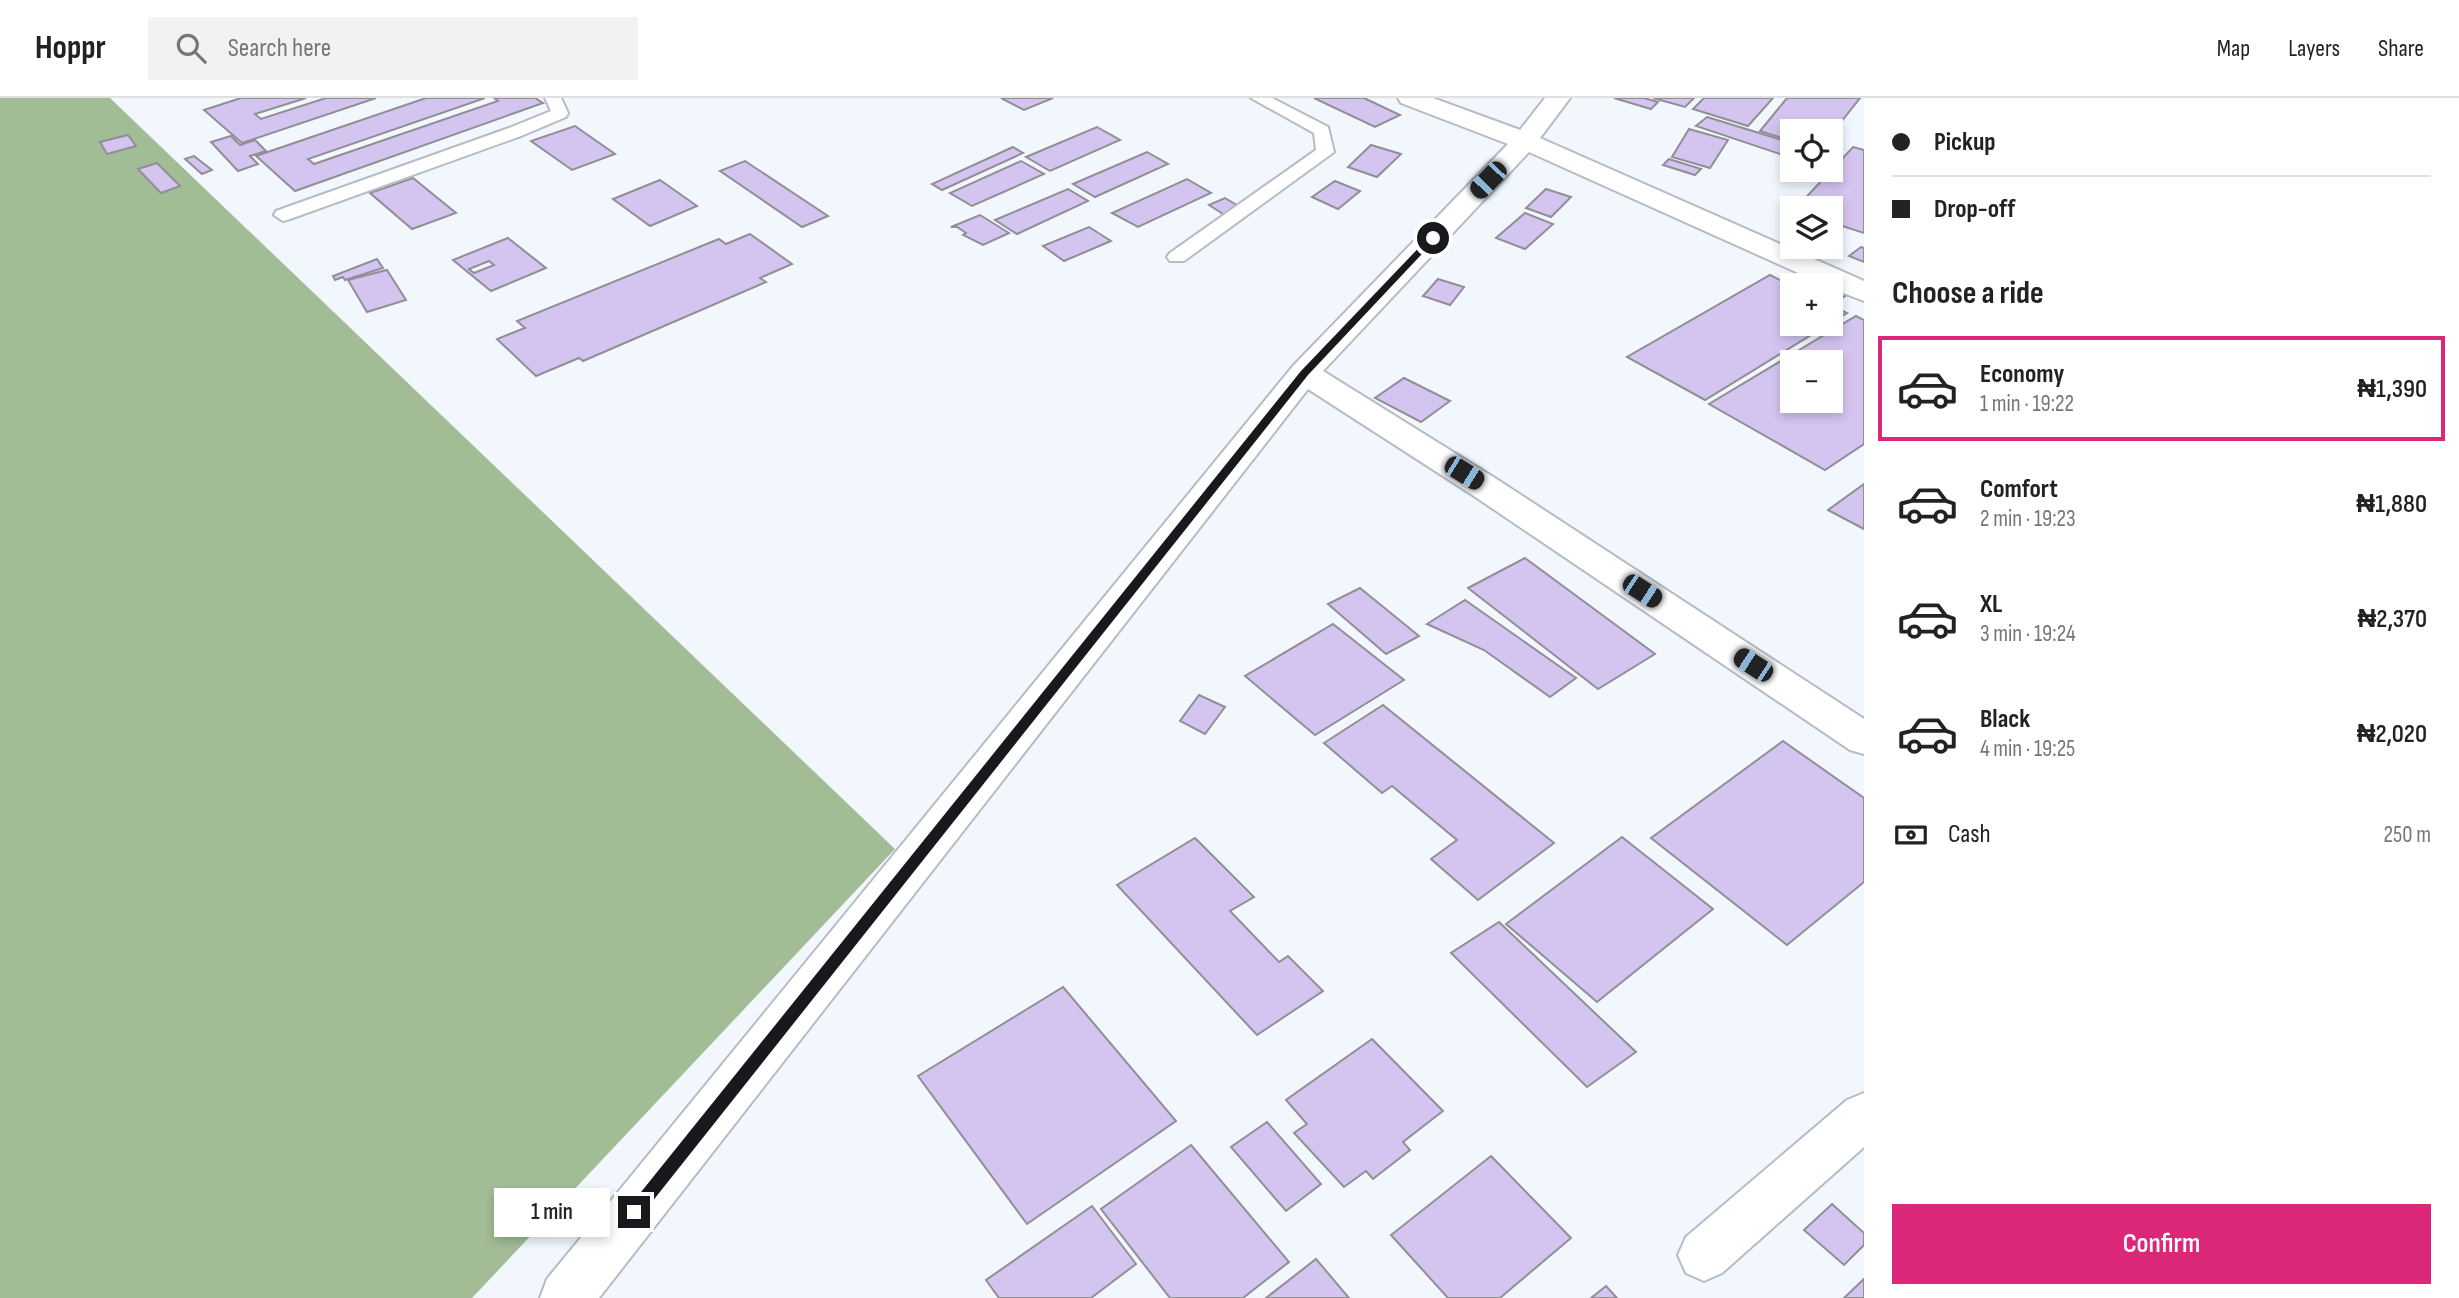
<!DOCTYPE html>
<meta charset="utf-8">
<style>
:root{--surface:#fff;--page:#f2f2f2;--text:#222;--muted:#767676;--line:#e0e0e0;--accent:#db2777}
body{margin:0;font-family:"Sofia Sans Condensed",sans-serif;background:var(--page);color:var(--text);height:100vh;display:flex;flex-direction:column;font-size:26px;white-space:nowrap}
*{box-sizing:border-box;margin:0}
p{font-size:23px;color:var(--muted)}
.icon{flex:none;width:38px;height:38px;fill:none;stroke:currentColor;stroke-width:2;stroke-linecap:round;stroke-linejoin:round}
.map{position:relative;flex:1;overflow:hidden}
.panel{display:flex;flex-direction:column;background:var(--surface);width:595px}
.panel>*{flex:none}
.banner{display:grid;align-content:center;height:154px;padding:0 28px;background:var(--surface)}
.buttons{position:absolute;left:1780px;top:21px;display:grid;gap:14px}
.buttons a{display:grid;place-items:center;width:63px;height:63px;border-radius:0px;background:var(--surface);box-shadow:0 4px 10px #0003;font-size:35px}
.end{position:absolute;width:32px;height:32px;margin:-16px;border:9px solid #17191c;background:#fff;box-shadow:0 0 0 4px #fff}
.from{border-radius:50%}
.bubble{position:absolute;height:49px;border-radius:0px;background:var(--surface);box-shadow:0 4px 10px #0003;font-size:23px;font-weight:600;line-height:49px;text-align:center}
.car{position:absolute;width:21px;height:42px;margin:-21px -10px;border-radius:9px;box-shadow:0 0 5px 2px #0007;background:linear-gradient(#222 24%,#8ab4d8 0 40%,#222 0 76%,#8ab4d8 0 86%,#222 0)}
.banner b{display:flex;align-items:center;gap:24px;height:66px;font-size:26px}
.banner b+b{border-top:2px solid var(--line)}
.banner i{width:18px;height:18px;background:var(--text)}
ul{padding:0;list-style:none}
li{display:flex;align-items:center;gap:21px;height:105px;margin:0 14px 10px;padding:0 14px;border:4px solid transparent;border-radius:0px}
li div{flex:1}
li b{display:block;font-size:26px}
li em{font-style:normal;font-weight:600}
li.selected{border-color:var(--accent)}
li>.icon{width:63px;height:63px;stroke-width:1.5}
h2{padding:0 28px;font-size:32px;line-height:84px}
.pay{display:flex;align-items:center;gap:18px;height:77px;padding:0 28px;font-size:26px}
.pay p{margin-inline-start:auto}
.action{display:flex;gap:14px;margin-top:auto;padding:14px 28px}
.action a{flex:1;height:80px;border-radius:0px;background:var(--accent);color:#fff;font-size:28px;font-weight:600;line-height:80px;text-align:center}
header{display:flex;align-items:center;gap:42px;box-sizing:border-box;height:98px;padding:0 35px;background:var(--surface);border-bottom:2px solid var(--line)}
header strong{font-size:33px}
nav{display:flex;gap:38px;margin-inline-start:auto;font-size:24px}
.search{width:490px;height:63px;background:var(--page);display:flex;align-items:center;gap:18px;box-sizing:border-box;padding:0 24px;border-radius:0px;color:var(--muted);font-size:26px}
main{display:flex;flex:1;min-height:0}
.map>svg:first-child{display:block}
</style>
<header>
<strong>Hoppr</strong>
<div class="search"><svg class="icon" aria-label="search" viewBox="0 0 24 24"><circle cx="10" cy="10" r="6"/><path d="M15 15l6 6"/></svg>Search here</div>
<nav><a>Map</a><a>Layers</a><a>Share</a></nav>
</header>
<main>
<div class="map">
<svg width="1864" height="1200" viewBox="0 0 1864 1200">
<rect width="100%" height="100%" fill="#f2f7fe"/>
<path fill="#a2bd96" d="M0,0H110L895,751L472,1200H0Z"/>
<g fill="#d4c5f0" stroke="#918e96" stroke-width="2" fill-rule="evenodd">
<path d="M241,0H306L255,16L261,21L326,0H376L242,45L204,12Z"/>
<path d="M426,0H485L308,61L314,66L498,3L494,0H535L543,5L295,93L256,58Z"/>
<path d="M1001,0H1053L1024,12Z"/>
<path d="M1314,0H1364L1400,17L1375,29Z"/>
<path d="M1614,0H1644L1658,4L1651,11Z"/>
<path d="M1653,0H1694L1685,9Z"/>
<path d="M1704,0H1773L1748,28L1693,11Z"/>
<path d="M1787,0H1860L1830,38V33H1792V43L1760,33Z"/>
<path d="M1707,19L1792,45V55L1789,59L1696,28Z"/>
<path d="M575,28L615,56L572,72L531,43Z"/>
<path d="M1097,29L1120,42L1050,73L1026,59Z"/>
<path d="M1689,31L1728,42L1710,70L1672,59Z"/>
<path d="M128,37L136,48L107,56L100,44Z"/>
<path d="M231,38L240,47L255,42L266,53L250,58L258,66L238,73L211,44Z"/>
<path d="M1371,47L1401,56L1377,79L1348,69Z"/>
<path d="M1013,49L1023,55L942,92L932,86Z"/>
<path d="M1853,49L1864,52V135L1830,124V110H1796Z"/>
<path d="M1147,54L1168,66L1095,99L1073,86Z"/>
<path d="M194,58L212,72L202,76L185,61Z"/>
<path d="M1669,61L1701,71L1695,77L1663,67Z"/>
<path d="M745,63L828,118L802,129L720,73Z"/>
<path d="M1021,63L1044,76L972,108L950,95Z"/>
<path d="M157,65L180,88L161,95L138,71Z"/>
<path d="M413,80L456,115L412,131L370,95Z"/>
<path d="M1187,81L1211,95L1138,129L1112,115Z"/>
<path d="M660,82L697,108L650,128L613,101Z"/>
<path d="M1335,83L1360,93L1338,111L1312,99Z"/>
<path d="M1068,91L1088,103L1017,136L995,122Z"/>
<path d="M1546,91L1571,99L1551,119L1526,110Z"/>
<path d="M1225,100L1240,109L1223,116L1209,107Z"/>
<path d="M1525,115L1553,126L1525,151L1496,140Z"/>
<path d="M980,117L1009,135L983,147L963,137L966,135L957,129H951Z"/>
<path d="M1089,129L1111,143L1064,163L1043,148Z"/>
<path d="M750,136L792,166L760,180L766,184L583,263L579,260L536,278L497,241L525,230L517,223L719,141L726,146Z"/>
<path d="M508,140L546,170L491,193L453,162ZM489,163L494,167L474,175L469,171Z"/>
<path d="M1861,149L1864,150V164L1849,158Z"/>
<path d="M377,161L383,170L345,182L343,179L335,182L333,178Z"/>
<path d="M387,172L406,202L367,214L348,182Z"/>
<path d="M1805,174L1850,195L1838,202L1830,198V187H1809L1794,180Z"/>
<path d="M1770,177L1792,188V226H1829L1705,302L1627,259Z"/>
<path d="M1438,181L1464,189L1450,207L1423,198Z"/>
<path d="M1830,207L1847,215L1830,225Z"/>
<path d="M1856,218L1864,222V346L1825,372L1709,306ZM1792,264H1830V303H1792Z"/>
<path d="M1404,280L1450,303L1421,324L1375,300Z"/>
<path d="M1864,386V431L1828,412Z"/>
<path d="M1525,460L1655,556L1598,591L1468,490Z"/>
<path d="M1360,490L1419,538L1386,556L1328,506Z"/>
<path d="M1465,502L1576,580L1550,599L1484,552L1427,526Z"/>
<path d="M1333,526L1404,582L1315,637L1245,578Z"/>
<path d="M1199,597L1225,609L1205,636L1180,623Z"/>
<path d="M1383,607L1554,745L1478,802L1431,761L1457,742L1392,688L1382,695L1324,645Z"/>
<path d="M1783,643L1864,700V784L1787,847L1651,740Z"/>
<path d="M1622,739L1713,811L1597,904L1506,826Z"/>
<path d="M1195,740L1254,799L1230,813L1279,864L1288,858L1323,893L1257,937L1117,787Z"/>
<path d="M1499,824L1636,954L1587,989L1451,855Z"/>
<path d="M1063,889L1176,1023L1027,1126L918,978Z"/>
<path d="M1372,941L1443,1013L1403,1044L1410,1052L1373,1081L1366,1073L1344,1089L1294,1035L1307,1026L1286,1002Z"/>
<path d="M1267,1024L1321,1086L1286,1113L1231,1049Z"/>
<path d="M1191,1047L1289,1164L1243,1200H1170L1101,1111Z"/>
<path d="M1491,1058L1571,1140L1500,1200H1448L1391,1137Z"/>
<path d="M1832,1106L1864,1135V1147L1844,1167L1804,1132Z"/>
<path d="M1092,1108L1136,1166L1091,1200H999L986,1182Z"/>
<path d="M1316,1161L1349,1200H1266Z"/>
<path d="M1864,1181V1200H1844Z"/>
<path d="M1606,1188L1617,1200H1591Z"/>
</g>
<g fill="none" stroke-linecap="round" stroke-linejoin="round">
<defs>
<g id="lane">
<path d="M545,0H561L568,15L566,19L521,38L290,121L283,123L274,117L276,113L509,30L551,13Z"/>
<path d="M1251,0H1272L1328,29L1334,54L1184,163H1170L1167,159L1170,155L1316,52L1314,35Z"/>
</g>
<g id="street">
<path d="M1398,0H1433L1520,32L1545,0H1570L1540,40L1864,183V203L1830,190V187H1825L1529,54L1323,273L1498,382L1864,621V656L1850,652L1474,398L1308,291L599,1200H540L547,1181L1293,268L1508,46L1401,5Z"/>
<path d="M1864,995V1049L1722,1175L1704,1183L1686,1175L1678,1157L1686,1139L1847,1002Z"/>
</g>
</defs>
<use href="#lane" stroke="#b6bcc4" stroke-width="4"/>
<use href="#street" stroke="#b6bcc4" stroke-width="4"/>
<use href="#lane" fill="#fff" fill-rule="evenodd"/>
<use href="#street" fill="#fff" fill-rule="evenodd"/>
</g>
<path fill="#17191c" d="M1430,138L1437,140L1308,277L640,1119L634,1121L629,1119L627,1114L629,1109L1301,273Z"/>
</svg>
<div class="buttons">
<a><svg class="icon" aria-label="locate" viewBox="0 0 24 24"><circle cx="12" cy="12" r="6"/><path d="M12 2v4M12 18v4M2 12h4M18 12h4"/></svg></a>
<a><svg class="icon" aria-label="layers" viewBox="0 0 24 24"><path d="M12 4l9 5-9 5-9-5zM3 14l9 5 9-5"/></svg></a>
<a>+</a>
<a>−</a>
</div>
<i class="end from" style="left:1433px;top:140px"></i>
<i class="end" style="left:634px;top:1114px"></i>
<div class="bubble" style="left:494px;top:1090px;width:116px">1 min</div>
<i class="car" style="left:1488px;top:82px;rotate:224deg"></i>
<i class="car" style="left:1464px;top:375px;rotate:122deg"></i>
<i class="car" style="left:1642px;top:493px;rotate:123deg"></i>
<i class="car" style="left:1753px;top:567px;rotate:303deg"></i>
</div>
<section class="panel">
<div class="banner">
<b><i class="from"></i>Pickup</b>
<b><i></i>Drop-off</b>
</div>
<h2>Choose a ride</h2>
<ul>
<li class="selected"><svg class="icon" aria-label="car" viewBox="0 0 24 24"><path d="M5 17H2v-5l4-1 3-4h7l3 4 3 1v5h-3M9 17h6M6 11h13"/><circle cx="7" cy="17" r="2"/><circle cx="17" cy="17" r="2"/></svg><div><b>Economy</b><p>1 min · 19:22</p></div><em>₦1,390</em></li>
<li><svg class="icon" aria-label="car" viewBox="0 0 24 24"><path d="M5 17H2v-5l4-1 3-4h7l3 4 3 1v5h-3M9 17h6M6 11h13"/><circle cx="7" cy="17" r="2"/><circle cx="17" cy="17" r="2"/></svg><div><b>Comfort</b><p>2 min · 19:23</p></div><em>₦1,880</em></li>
<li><svg class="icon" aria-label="car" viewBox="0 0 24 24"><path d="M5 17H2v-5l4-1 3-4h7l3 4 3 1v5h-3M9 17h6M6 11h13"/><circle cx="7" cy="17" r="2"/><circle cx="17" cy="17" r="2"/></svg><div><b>XL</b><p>3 min · 19:24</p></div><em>₦2,370</em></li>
<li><svg class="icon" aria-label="car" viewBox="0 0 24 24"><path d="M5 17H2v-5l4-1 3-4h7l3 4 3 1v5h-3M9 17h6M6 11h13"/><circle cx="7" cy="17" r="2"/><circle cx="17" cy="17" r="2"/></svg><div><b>Black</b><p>4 min · 19:25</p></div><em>₦2,020</em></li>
</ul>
<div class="pay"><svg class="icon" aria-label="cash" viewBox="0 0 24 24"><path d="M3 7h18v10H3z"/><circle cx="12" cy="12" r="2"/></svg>Cash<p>250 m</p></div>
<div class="action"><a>Confirm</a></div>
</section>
</main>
